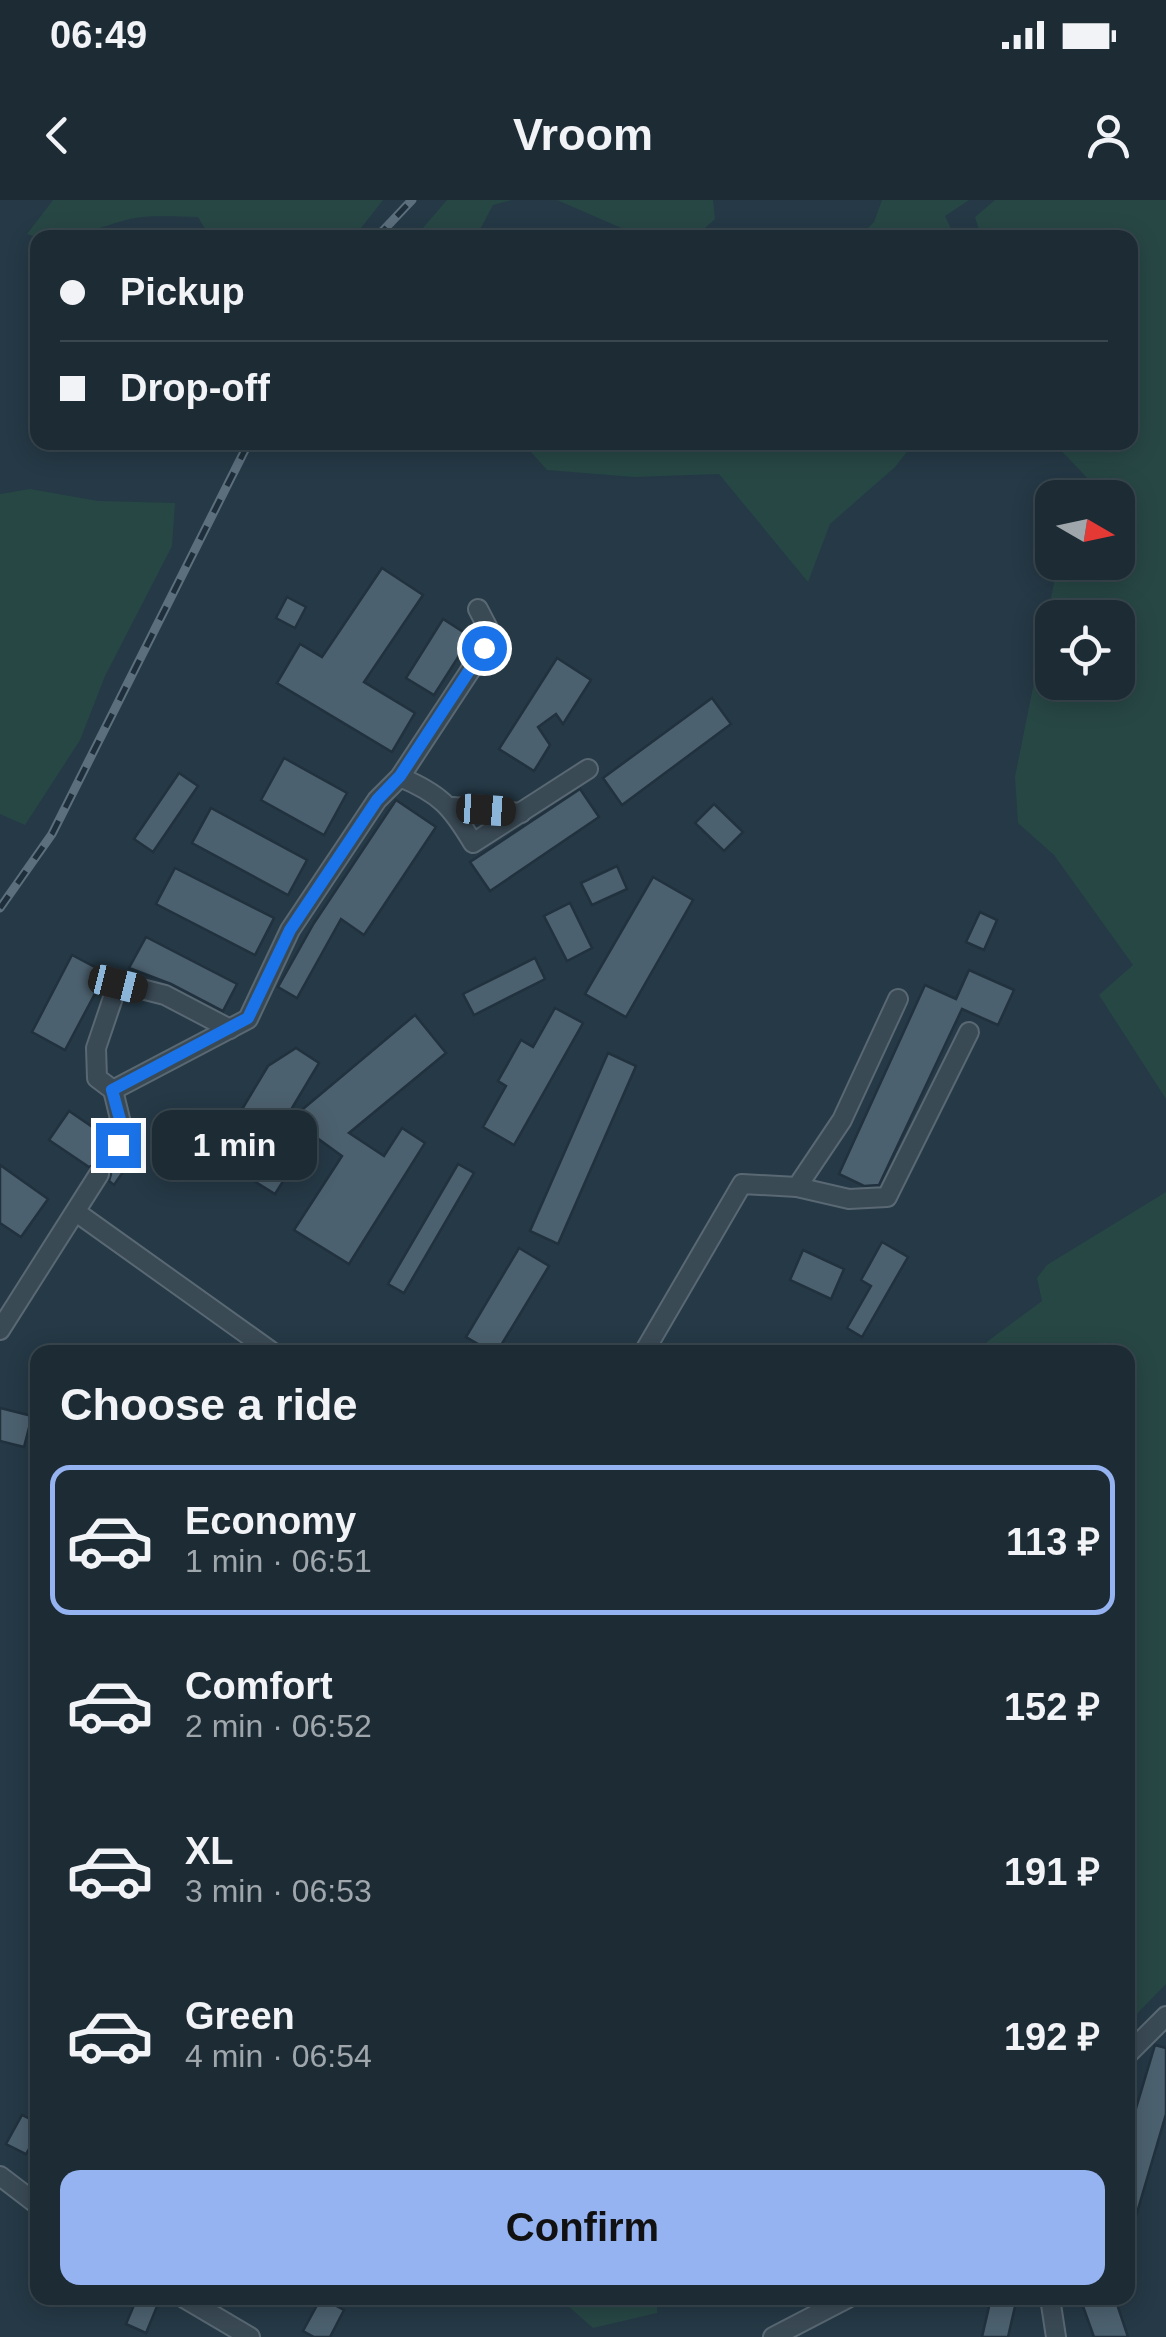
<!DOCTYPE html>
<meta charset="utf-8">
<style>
:root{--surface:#1c2b34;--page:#25333c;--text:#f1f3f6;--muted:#a0a7ac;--line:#3a474f;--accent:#95b2f1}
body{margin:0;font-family:Arial,sans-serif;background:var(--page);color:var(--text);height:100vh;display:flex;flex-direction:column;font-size:38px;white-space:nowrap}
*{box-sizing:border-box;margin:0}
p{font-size:32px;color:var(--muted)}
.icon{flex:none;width:55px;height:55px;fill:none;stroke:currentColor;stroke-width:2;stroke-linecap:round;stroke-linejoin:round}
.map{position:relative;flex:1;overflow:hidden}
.side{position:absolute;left:30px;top:1145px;width:1105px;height:960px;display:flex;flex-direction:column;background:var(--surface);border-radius:20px;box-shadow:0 5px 25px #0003,0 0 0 2px var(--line)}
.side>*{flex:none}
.guide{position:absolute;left:30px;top:30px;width:1108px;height:220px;border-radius:20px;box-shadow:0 5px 25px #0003,0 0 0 2px var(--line);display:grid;align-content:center;height:220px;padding:0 30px;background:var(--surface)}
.needle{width:65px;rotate:99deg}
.tools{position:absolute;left:1035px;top:280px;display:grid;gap:20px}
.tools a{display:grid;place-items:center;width:100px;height:100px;border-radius:20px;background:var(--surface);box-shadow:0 5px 25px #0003,0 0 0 2px var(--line);font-size:50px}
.end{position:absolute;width:45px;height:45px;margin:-22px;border:12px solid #1a73e8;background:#fff;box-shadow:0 0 0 5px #fff}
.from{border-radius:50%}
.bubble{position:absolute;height:70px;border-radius:20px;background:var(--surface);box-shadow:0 5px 25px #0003,0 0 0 2px var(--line);font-size:32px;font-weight:700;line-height:70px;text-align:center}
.car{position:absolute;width:30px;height:60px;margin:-30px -15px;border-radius:12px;box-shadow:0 0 8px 2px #0007;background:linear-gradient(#222 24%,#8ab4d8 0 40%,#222 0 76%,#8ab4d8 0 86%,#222 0)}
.guide b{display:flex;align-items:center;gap:35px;height:95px;font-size:38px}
.guide b+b{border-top:2px solid var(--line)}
.guide i{width:25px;height:25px;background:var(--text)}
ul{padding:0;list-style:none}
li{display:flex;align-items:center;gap:30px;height:150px;margin:0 20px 15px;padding:0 10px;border:5px solid transparent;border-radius:20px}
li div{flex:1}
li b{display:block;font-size:38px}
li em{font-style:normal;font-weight:700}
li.on{border-color:var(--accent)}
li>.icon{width:90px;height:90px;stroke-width:1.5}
h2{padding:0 30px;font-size:45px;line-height:120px}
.button{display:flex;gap:20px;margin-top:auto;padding:20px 30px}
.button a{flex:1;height:115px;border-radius:20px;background:var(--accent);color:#111;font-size:40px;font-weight:700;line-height:115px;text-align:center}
.status{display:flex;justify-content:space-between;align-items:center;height:70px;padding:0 50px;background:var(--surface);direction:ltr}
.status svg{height:28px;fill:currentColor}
header{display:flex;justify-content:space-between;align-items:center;height:130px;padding:0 30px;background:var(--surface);font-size:45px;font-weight:700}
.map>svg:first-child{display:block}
</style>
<div class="status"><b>06:49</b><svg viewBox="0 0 49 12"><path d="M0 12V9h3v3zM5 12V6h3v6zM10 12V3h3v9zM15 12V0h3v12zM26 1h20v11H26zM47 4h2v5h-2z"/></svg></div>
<header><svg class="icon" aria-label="back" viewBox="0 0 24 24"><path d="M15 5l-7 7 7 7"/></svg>Vroom<svg class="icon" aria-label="person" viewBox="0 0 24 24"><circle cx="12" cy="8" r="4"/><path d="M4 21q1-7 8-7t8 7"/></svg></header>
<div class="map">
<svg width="1166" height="2137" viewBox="0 0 1166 2137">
<rect width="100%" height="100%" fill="#253946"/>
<g fill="#274745" fill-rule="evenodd">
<path d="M53,0H383L354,37H210L198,17C178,17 155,15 135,18C98,25 65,48 27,34Z"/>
<path d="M447,0H512L493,5L476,37H415Z"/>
<path d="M557,0H713L715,19L695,37H642Z"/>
<path d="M882,0H969L945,16L955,37H859L874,22Z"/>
<path d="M995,0H1166V899L1099,795L1133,765L1054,655L1018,623L1015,577L1058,363L1118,362V298L1105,297L1054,243L1130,242V38L981,37L975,17ZM1052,418H1118V482H1052Z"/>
<path d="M523,243H914L895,267L830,324L808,382L719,274L634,277L547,270Z"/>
<path d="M30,289L98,301L175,303L172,346L105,476L80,540L25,625L0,614V294Z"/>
<path d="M1166,992V1784L1128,1823V1152H978L988,1141L1042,1101L1037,1078L1047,1065Z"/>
<path d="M559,2098H657V2113L593,2128Z"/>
</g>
<g fill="#4c616f" stroke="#21313d" stroke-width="2.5">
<path d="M382,368L423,395L364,482L415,513L392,552L277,483L300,444L322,457Z"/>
<path d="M287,397L306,407L295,428L276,418Z"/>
<path d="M443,419L471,437L434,495L406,478Z"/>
<path d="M557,458L591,480L563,524L556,514L538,527L550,545L534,571L499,549Z"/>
<path d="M712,498L731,524L622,605L603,578Z"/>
<path d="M284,558L347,593L324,635L261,600Z"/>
<path d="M179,573L198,586L153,652L134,639Z"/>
<path d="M580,589L599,617L490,691L470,662Z"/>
<path d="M396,600L436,627L364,735L341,719L297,798L278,787L314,723Z"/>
<path d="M714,604L743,632L724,651L695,623Z"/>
<path d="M211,608L307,660L288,695L192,643Z"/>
<path d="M617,666L627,689L592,705L581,683Z"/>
<path d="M175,668L274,718L255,755L156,704Z"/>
<path d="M653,677L693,700L626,817L585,794Z"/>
<path d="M570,703L592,748L567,761L544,716Z"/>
<path d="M980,712L997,720L984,750L966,742Z"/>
<path d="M146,737L237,784L223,811L171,784L129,768Z"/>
<path d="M72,755L106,773L65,850L32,832Z"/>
<path d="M535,758L545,779L474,815L463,794Z"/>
<path d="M969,770L1014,790L998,825L962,809L879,985L864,986L839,974L925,785L956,799Z"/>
<path d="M555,808L583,823L514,945L483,927L506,886L498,881L521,840L533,847Z"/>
<path d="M415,815L446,853L349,933L384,956L402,928L425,943L349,1064L294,1030L342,956L291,919Z"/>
<path d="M296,848L319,863L268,948L294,964L275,994L214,956L268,866Z"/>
<path d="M608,853L636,866L558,1044L530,1031Z"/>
<path d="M69,911L107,937L110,955L121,957L128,952L134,956L114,985L109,981L111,974L106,964L99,962L89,967L49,940Z"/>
<path d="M458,964L474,973L404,1093L388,1084Z"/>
<path d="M0,965L48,999L21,1037L0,1023Z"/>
<path d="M882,1042L908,1057L862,1137L847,1128L871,1086L861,1080Z"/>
<path d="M519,1048L549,1066L497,1152H492L466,1137Z"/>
<path d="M803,1050L844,1069L831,1099L790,1080Z"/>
<path d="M0,1208L32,1216L24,1247L0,1241Z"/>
<path d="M1155,1845L1166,1848V1914L1131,2033L1128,2032V1935Z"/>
<path d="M22,1915L38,1923V1933L26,1954L6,1944Z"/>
<path d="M137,2098L158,2104L146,2133L126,2124Z"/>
<path d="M321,2098L344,2110L330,2137H314L303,2131Z"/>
<path d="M991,2098L1016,2102L1008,2137H982Z"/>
<path d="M1080,2098H1115L1128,2137H1094Z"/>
</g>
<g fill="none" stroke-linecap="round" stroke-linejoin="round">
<path stroke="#3b4e5b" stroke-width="18" stroke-dasharray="18 9" stroke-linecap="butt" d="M99,974L118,945"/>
<defs>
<g id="minor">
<path d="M400,577C440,594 451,606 473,643L588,569"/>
<path d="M453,607L521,613"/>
<path d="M113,890L97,878L96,848L118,783L165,795L230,829"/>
<path d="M118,945L122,927L113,890L248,819L290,730L377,600L400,577L485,448L491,434L478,409"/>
<path d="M797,987L849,999L887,997L969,832"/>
<path d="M76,1012L272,1152"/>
<path d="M0,1130L99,974"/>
<path d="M644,1152L742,984L797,987L842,920L898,799"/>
<path d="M1128,1854L1166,1816"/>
<path d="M0,1976L38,2005"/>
<path d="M184,2098L250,2137"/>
<path d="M1050,2098L1056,2137"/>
<path d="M773,2137L848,2098"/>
</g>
</defs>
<use href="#minor" stroke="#596873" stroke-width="22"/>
<use href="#minor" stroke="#3a4a55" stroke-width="18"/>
<defs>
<g id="rail">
<path d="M376,38L412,0"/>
<path d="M0,708L52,634L249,242"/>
</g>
</defs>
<use href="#rail" stroke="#5c6f7d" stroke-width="9"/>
<use href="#rail" stroke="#1e2f3b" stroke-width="5" stroke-dasharray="15" stroke-linecap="butt"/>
</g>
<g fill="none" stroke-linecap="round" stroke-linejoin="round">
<path stroke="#1a73e8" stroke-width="12" d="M118,945L122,927L112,890L248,818L290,730L377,600L400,576L484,448"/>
</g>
</svg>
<div class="tools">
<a><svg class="needle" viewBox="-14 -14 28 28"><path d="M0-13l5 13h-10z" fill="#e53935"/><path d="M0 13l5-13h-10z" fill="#a0a7ac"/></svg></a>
<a><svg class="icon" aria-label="locate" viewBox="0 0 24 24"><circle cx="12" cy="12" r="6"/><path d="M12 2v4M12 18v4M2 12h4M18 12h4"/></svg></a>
</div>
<i class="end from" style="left:484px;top:448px"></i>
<i class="end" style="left:118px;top:945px"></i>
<div class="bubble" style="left:152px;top:910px;width:165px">1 min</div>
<i class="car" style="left:486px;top:610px;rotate:94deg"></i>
<i class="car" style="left:118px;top:784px;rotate:104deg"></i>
<div class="guide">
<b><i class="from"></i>Pickup</b>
<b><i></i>Drop-off</b>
</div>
<section class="side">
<h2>Choose a ride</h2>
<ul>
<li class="on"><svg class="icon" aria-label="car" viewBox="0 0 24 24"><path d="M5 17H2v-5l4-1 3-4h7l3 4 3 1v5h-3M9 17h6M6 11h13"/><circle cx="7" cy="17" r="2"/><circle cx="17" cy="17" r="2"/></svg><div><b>Economy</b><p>1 min · 06:51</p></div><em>113 ₽</em></li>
<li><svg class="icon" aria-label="car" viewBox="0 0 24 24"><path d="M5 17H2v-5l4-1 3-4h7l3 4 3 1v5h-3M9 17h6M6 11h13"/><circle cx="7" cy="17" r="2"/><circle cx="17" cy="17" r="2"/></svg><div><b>Comfort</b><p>2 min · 06:52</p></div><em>152 ₽</em></li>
<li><svg class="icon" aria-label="car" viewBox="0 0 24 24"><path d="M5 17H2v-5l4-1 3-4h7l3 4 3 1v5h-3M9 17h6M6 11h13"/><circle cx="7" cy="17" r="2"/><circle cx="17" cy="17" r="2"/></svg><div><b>XL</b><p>3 min · 06:53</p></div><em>191 ₽</em></li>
<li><svg class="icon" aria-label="car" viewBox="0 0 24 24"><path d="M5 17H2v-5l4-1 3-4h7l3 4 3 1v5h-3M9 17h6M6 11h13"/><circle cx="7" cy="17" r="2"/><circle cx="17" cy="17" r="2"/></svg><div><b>Green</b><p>4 min · 06:54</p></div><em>192 ₽</em></li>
</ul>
<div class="button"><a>Confirm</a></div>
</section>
</div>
